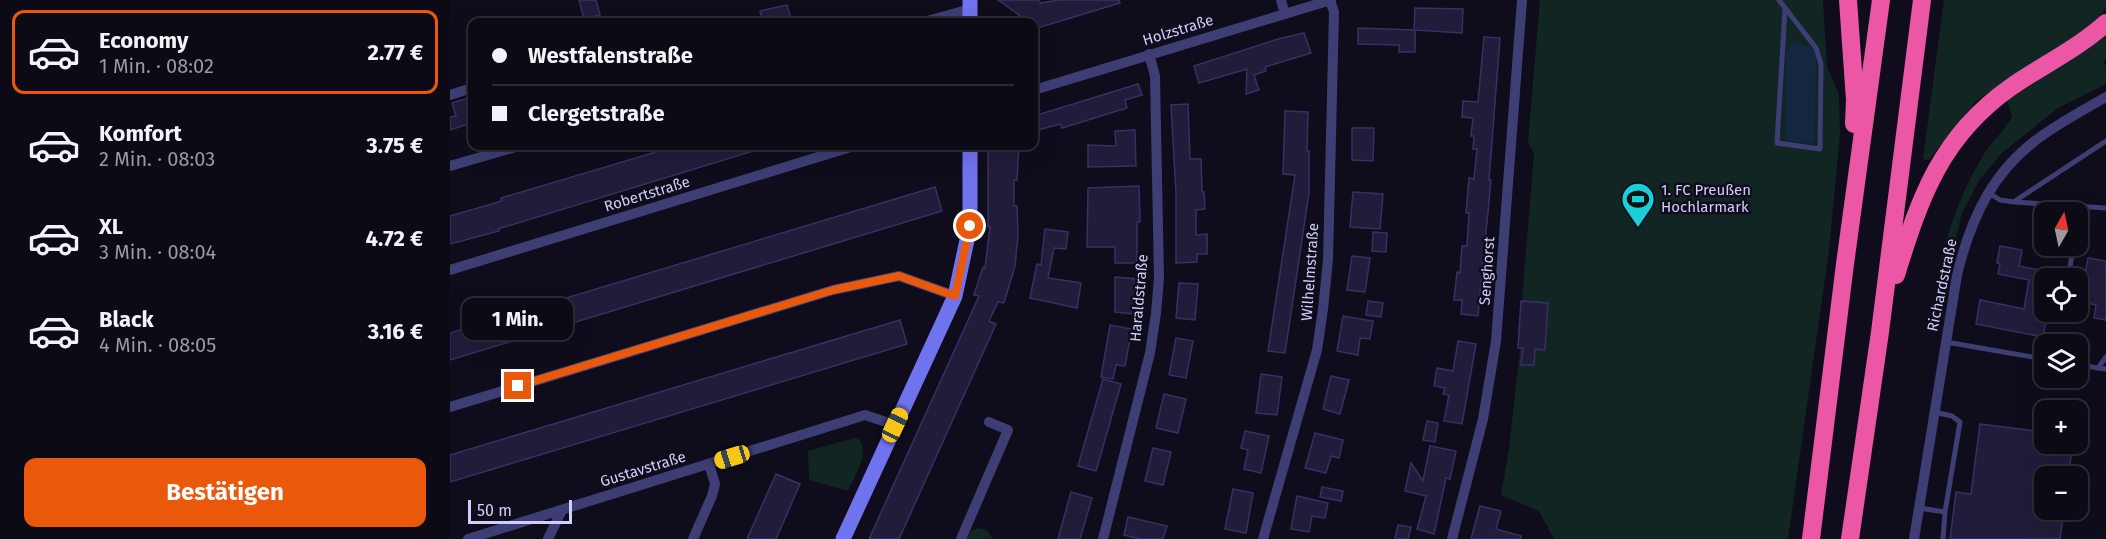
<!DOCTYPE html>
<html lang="de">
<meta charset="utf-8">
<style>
:root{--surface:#0b0a15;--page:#191822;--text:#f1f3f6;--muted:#9a9aa0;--line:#2b2b34;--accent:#ea580c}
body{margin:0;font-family:"Fira Sans",sans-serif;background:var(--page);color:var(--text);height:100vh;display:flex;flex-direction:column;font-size:22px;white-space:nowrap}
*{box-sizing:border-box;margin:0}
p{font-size:20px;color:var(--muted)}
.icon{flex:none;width:33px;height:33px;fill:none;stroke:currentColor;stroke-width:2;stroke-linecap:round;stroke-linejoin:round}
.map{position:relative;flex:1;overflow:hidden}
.details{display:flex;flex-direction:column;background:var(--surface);width:450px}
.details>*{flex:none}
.top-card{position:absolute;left:18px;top:18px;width:570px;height:132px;border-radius:12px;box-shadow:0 6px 24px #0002,0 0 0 2px var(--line);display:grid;align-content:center;height:132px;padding:0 24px;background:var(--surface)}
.needle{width:39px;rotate:9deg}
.fabs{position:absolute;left:1584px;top:202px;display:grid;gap:12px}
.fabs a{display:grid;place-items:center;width:54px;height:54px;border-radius:12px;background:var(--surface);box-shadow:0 6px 24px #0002,0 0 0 2px var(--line);font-size:30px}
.scale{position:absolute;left:18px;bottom:15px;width:104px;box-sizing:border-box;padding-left:6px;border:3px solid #d1cef9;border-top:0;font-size:16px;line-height:21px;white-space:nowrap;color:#d1cef9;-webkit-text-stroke:4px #0f0d1c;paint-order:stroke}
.end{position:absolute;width:27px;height:27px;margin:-14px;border:8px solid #ea580c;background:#fff;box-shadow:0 0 0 3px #fff}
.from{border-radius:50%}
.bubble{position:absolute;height:42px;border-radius:12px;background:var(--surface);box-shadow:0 6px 24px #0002,0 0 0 2px var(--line);font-size:20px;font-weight:700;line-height:42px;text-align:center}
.car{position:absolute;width:18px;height:36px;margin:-18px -9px;border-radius:8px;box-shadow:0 0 4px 2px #0007;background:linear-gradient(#f5c518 24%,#345 0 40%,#f5c518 0 76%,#345 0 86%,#f5c518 0)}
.top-card b{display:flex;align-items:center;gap:21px;height:57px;font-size:22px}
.top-card b+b{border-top:2px solid var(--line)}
.top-card i{width:15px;height:15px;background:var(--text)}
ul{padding:10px 0 0;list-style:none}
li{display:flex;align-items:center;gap:18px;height:84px;margin:0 12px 9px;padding:0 12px;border:3px solid transparent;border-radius:12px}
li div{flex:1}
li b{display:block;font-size:22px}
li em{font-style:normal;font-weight:700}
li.current{border-color:var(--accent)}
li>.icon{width:54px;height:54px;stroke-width:1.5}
.cta{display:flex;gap:12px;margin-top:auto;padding:12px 24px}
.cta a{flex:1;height:69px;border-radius:12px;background:var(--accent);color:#fff;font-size:24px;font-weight:700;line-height:69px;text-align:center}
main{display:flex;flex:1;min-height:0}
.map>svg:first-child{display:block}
</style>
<main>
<section class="details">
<ul>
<li class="current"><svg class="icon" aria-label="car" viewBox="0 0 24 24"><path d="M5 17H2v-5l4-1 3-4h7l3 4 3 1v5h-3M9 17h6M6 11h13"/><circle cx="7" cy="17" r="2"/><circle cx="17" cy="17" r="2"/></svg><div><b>Economy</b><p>1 Min. · 08:02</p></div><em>2.77 €</em></li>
<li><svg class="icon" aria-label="car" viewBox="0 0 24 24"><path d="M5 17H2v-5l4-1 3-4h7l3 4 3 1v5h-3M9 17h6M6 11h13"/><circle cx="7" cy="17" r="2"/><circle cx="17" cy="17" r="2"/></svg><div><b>Komfort</b><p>2 Min. · 08:03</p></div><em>3.75 €</em></li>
<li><svg class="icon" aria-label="car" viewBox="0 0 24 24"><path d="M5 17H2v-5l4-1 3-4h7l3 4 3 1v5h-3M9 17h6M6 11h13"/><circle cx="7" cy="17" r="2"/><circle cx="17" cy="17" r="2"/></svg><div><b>XL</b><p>3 Min. · 08:04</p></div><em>4.72 €</em></li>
<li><svg class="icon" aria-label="car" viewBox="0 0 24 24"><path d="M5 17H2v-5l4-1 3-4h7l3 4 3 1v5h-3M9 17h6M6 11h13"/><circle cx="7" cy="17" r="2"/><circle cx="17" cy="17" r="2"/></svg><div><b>Black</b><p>4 Min. · 08:05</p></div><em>3.16 €</em></li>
</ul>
<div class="cta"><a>Bestätigen</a></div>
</section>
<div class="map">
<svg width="1656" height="539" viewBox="0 0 1656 539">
<rect width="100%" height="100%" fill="#0f0d1c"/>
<g fill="#112523">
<path d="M1090,0H1373L1377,67L1389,94L1390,133L1379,250L1338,539H1104L1089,511L1051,495L1059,449L1070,349L1068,348L1084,154L1078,142Z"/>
<path d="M1494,0H1656V8L1642,25L1526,101L1479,160L1473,159Z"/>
<path d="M1656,30V59L1653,61L1656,67V84L1608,108L1552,153L1530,179L1512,213L1493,288L1486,291C1493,241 1508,197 1534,154C1542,141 1554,131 1562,117L1557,100L1585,83Z"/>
<path d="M404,438L409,439C420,455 405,475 398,491L359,480L358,451Z"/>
<path d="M528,528L537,530L543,539H516L521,531Z"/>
</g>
<path fill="#132740" d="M1347,43L1362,48L1366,57L1365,143L1345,142L1337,139L1335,135L1336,52L1342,44Z"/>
<g fill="#201c3a" stroke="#383064" stroke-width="1.5">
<path d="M129,0H146L150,15L134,19Z"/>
<path d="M548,0H588L591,3L608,0H669L670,3L584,29V22H572L571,17L565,12Z"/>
<path d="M337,5L342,22H313L310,11Z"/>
<path d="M965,8L1013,9L1012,33L965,30V52H949V45L908,44V28L964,30Z"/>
<path d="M854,33L861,53L815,67L816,71L804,75L809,90L796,94L797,69L749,83L744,66L828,39Z"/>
<path d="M1034,37L1050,38L1039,180H1041L1028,316L1011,314L1012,300H1004L1007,272L1010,273L1012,246H1017L1019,213H1016L1019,178L1024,179L1027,149H1023L1024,136H1021L1023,118L1012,117L1013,101L1028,102Z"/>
<path d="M688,84L692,95L675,100L677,108L612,128L610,124L584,131V116Z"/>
<path d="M22,97V123L0,130V117L6,116L2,103Z"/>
<path d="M738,104L740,159H751L752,192H754L755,209L746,210V235L757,234V254H747V262L726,263V193L721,105Z"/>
<path d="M835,111L858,112L857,151H859V193L835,353L818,351L845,175L833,174Z"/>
<path d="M902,128H924L923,161L902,160Z"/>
<path d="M685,130L686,166L638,167V145L666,146L665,131Z"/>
<path d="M226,146H313V148L48,229L49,231L0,244V216L52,201L51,198Z"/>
<path d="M538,146H569L567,180H564V206H567L568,235L565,266L554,303L548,302L539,321L546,324L449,539H419L529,296L524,295L533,267L535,268L540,227H538Z"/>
<path d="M689,186L690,222H687V263H665V247H637L638,188Z"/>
<path d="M485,187L492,211L0,360V333Z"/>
<path d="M903,192L933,194L930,229L900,227Z"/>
<path d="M595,229L618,232L616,249L604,248L598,278L631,283L627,308L580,298L587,264L591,265Z"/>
<path d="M923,232L937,233L936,252L922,251Z"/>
<path d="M1550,246L1572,250L1569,266L1594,271V312H1598L1593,337L1526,324L1530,300L1574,309L1579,280L1548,274L1550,264L1547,263Z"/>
<path d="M902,256L920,258L915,292L897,290Z"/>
<path d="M1638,258L1656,261V320L1644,318L1646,305L1628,301V277L1634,279Z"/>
<path d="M665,277L688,279V294L684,314L665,312Z"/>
<path d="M729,283L748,284L745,320L726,318Z"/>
<path d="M918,301L933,303L931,317L916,315Z"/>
<path d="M1071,301L1098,303L1095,350L1085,349L1084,365H1071L1073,348H1068Z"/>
<path d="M893,316L923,321L920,339L910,338L908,355L887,351Z"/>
<path d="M450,320L457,344L0,482V455Z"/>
<path d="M660,325L682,329L675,366L666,365L663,379L651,377Z"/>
<path d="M726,338L743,341L736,378L719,375Z"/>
<path d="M1008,341L1026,344L1012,424L994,421L999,395L993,394L995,388L984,386L987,368L1003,371Z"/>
<path d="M811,374L832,377L827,415L806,413Z"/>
<path d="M881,376L899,380L890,414L873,409Z"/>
<path d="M653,379L671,384L646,471L628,466Z"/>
<path d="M714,394L736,399L728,433L706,428Z"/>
<path d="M977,421L988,423L985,442L973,440Z"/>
<path d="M1530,424L1594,432V444H1623L1618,477H1594V510H1614L1610,539H1500L1506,492L1521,494Z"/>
<path d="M795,431L819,436L811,473L794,469L798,450L791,448Z"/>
<path d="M865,433L893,440L889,458L881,456L876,473L855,468Z"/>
<path d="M980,446L1006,451L1000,479L996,478L984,534L967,529L976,496L955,491L961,463L973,481Z"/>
<path d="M703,448L721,452L713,485L695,481Z"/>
<path d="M326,474L350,484L326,539H297Z"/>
<path d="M872,487L893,491L891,501L870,497Z"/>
<path d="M783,489L803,493L796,533L775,529Z"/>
<path d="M621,492L642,498L630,539H608Z"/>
<path d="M847,496L878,503L875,518L862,516L859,532L841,529Z"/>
<path d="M1030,506L1051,511L1046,529L1071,536V539H1021Z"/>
<path d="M678,517L717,526L713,539H690L674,535Z"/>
<path d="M948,525L961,527L958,539H945Z"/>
</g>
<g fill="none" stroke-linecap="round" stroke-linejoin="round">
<g stroke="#3e3e75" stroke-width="5">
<path d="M1329,0L1366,48L1371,64L1370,149L1327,143L1335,9"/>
<path d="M1539,193L1550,200L1564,202L1656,208"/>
<path d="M1565,201L1656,141"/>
<path d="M1628,225L1631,207"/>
<path d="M1620,266L1624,246"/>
<path d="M1496,342L1594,359"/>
<path d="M1628,365L1656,369"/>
<path d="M1648,368L1656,357"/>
<path d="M1484,412L1502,416L1510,422L1495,512"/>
<path d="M1469,508L1495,512L1493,539"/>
</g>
<g stroke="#3e3e75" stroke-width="10">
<path d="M831,0L835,14"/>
<path d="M474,22L520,9"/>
<path d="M584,90L881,0"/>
<path d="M0,95L22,88"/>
<path d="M0,166L69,146"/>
<path d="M0,270L404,146"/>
<path d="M0,407L383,290L449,276L505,296"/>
<path d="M18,539L415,415L445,425"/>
<path d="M98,539L112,510"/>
<path d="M243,539L262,496L265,484L259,464"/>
<path d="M511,539L558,430L539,422"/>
<path d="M653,539L700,353L706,313L709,278L705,76L699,54"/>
<path d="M813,539L867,350L873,309L878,260L884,12L880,0"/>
<path d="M1002,539L1033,419L1046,341L1072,0"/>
<path d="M1464,539L1507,275C1521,217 1543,170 1593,135C1613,121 1635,109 1656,97"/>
</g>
<g stroke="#7073ee" stroke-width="15">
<path d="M520,0V22"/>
<path d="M393,539L505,296L520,226V146"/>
</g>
<g stroke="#ec57a5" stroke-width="18">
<path d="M1398,0L1405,100L1404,124"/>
<path d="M1446,275C1470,197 1491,136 1561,87C1593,65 1627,49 1656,23"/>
<path d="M1361,539L1395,264L1431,0"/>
<path d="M1400,539L1430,332L1472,0"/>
</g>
</g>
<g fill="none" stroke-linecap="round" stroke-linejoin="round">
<path stroke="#ea580c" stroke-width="8" d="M68,386L383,290L449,276L505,296L520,226"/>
</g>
<defs>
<symbol id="stadium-pin" viewBox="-11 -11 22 30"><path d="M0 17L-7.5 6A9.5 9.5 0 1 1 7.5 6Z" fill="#19d0da" stroke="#0f0d1c"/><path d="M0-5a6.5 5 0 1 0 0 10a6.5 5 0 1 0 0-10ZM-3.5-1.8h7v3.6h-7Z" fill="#111"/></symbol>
</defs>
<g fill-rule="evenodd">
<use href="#stadium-pin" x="1169" y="180" width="38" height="52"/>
</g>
<g text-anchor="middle" stroke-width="5" stroke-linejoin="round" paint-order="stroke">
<g font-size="15" fill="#d1cef9" stroke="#0f0d1c">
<text transform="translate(728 30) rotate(-17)" y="5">Holzstraße</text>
<text transform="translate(197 194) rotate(-17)" y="5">Robertstraße</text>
<text transform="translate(1037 271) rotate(-86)" y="5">Senghorst</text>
<text transform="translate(860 272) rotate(-86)" y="5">Wilhelmstraße</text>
<text transform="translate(1492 285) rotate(-78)" y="5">Richardstraße</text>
<text transform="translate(689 298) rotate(-85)" y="5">Haraldstraße</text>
<text transform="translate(193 469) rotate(-17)" y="5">Gustavstraße</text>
</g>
<g font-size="15" fill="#d1cef9" stroke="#0f0d1c" text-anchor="start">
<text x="1211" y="195">1. FC Preußen<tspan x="1211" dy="17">Hochlarmark</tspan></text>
</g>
</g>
</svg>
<div class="fabs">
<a><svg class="needle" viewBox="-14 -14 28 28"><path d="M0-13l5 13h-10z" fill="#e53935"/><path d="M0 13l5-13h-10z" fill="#9a9aa0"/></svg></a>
<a><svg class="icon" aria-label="locate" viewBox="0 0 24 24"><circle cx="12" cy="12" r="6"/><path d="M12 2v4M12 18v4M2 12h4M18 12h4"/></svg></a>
<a><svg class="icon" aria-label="layers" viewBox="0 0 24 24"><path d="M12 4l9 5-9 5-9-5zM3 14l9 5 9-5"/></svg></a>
<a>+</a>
<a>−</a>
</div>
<div class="scale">50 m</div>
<i class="end from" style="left:520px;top:226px"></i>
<i class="end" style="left:68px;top:386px"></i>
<div class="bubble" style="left:12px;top:298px;width:111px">1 Min.</div>
<i class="car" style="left:445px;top:425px;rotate:25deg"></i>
<i class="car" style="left:282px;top:457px;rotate:253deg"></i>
<div class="top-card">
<b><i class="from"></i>Westfalenstraße</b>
<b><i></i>Clergetstraße</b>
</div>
</div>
</main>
